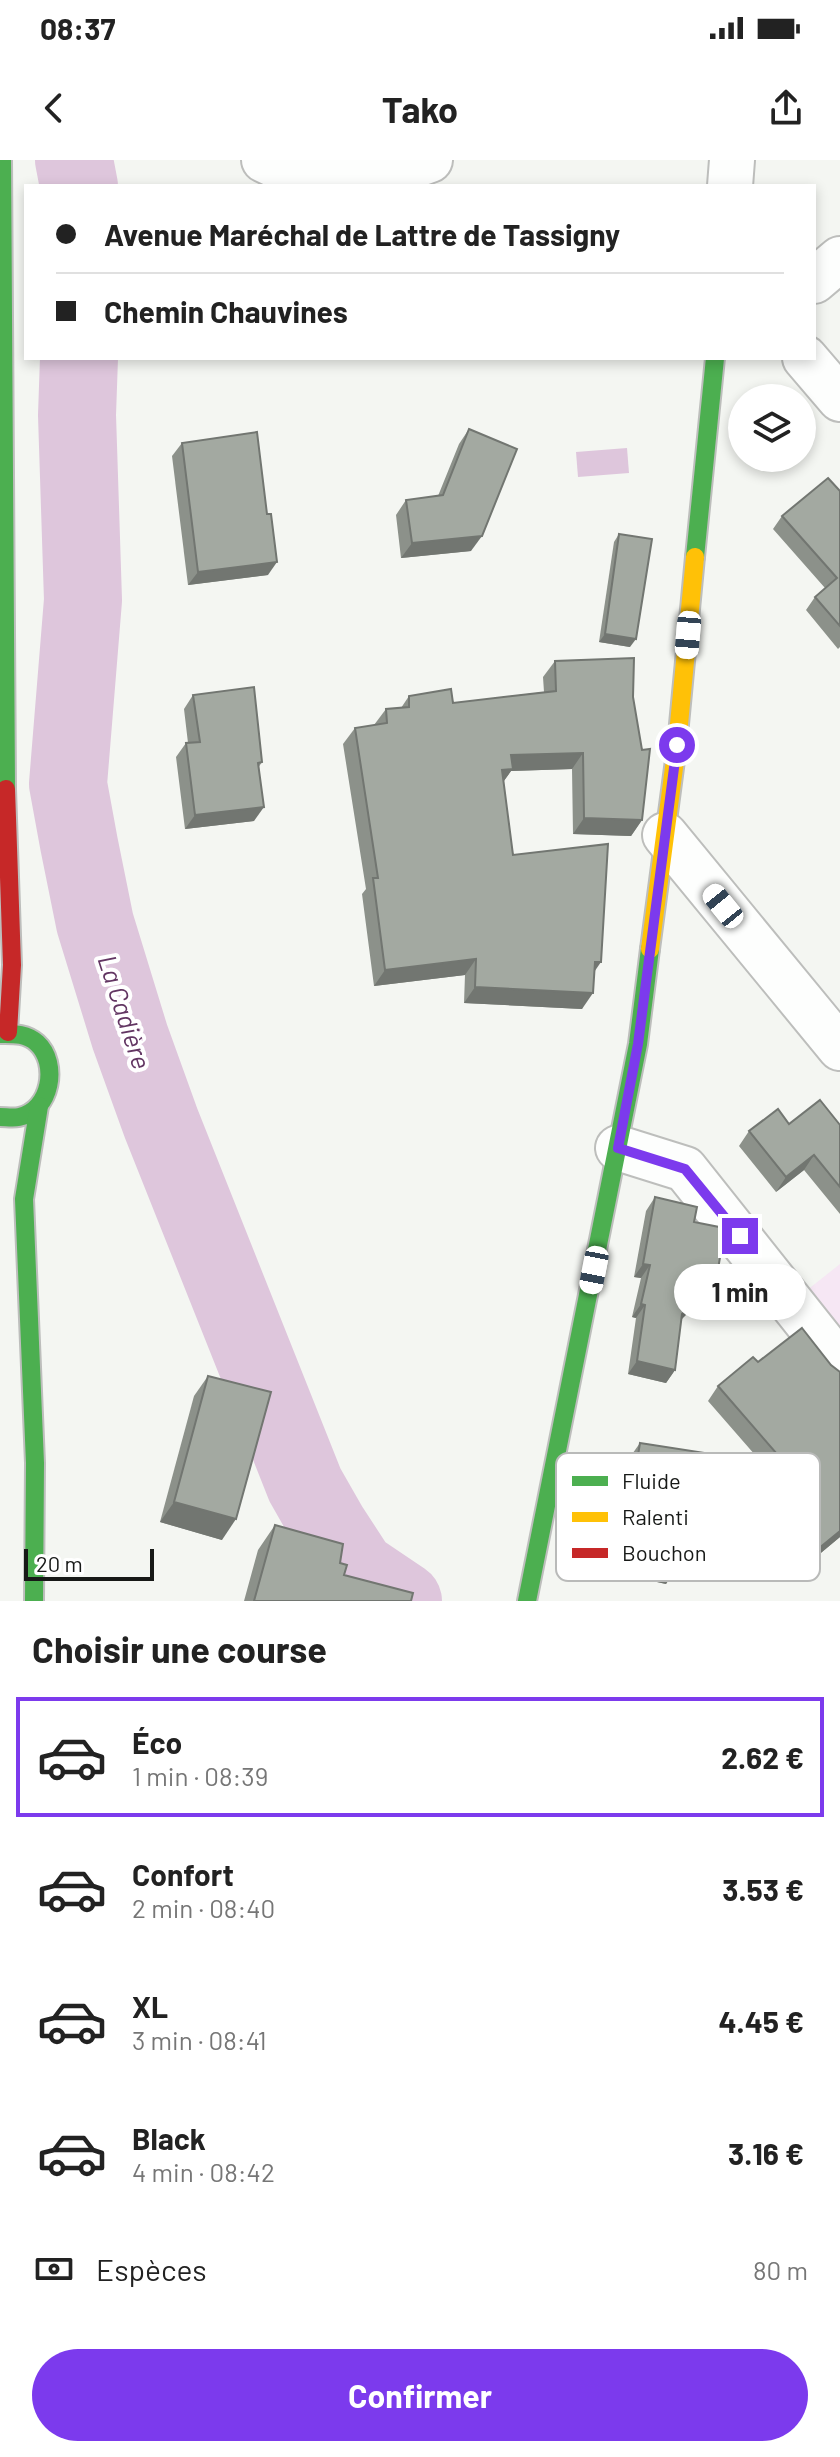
<!DOCTYPE html>
<html lang="fr">
<meta charset="utf-8">
<style>
:root{--surface:#fff;--page:#f6f6f6;--text:#222;--muted:#767676;--line:#e0e0e0;--accent:#7c3aed}
body{margin:0;font-family:Barlow,sans-serif;background:var(--page);color:var(--text);height:100vh;display:flex;flex-direction:column;font-size:30px;white-space:nowrap}
*{box-sizing:border-box;margin:0}
p{font-size:26px;color:var(--muted)}
.icon{flex:none;width:44px;height:44px;fill:none;stroke:currentColor;stroke-width:2;stroke-linecap:round;stroke-linejoin:round}
.map{position:relative;height:1441px;overflow:hidden}
.panel{display:flex;flex-direction:column;background:var(--surface);flex:1}
.panel>*{flex:none}
.hud{position:absolute;left:24px;top:24px;width:792px;height:176px;border-radius:0px;box-shadow:0 4px 12px #0003;display:grid;align-content:center;height:176px;padding:0 32px;background:var(--surface)}
.buttons{position:absolute;left:728px;top:224px;display:grid;gap:16px}
.buttons a{display:grid;place-items:center;width:88px;height:88px;border-radius:50%;background:var(--surface);box-shadow:0 4px 12px #0003;font-size:40px}
.scale{position:absolute;left:24px;bottom:20px;width:130px;box-sizing:border-box;padding-left:8px;border:4px solid #171917;border-top:0;font-size:22px;line-height:28px;white-space:nowrap;color:#171917;-webkit-text-stroke:6px #fff;paint-order:stroke}
.end{position:absolute;width:36px;height:36px;margin:-18px;border:10px solid #7c3aed;background:#fff;box-shadow:0 0 0 4px #fff}
.from{border-radius:50%}
.bubble{position:absolute;height:56px;border-radius:28px;background:var(--surface);box-shadow:0 4px 12px #0003;font-size:26px;font-weight:700;line-height:56px;text-align:center}
.car{position:absolute;width:24px;height:48px;margin:-24px -12px;border-radius:10px;box-shadow:0 0 6px 2px #0007;background:linear-gradient(#fff 24%,#345 0 40%,#fff 0 76%,#345 0 86%,#fff 0)}
.hud b{display:flex;align-items:center;gap:28px;height:76px;font-size:30px}
.hud b+b{border-top:2px solid var(--line)}
.hud i{width:20px;height:20px;background:var(--text)}
ul{padding:0;list-style:none}
li{display:flex;align-items:center;gap:24px;height:120px;margin:0 16px 12px;padding:0 16px;border:4px solid transparent;border-radius:0px}
li div{flex:1}
li b{display:block;font-size:30px}
li em{font-style:normal;font-weight:700}
li.selected{border-color:var(--accent)}
li>.icon{width:72px;height:72px;stroke-width:1.5}
h2{padding:0 32px;font-size:36px;line-height:96px}
.pay{display:flex;align-items:center;gap:20px;height:88px;padding:0 32px;font-size:30px}
.pay p{margin-inline-start:auto}
.primary-button{display:flex;gap:16px;margin-top:auto;padding:16px 32px}
.primary-button a{flex:1;height:92px;border-radius:48px;background:var(--accent);color:#fff;font-size:32px;font-weight:700;line-height:92px;text-align:center}
.status{display:flex;justify-content:space-between;align-items:center;height:56px;padding:0 40px;background:var(--surface);direction:ltr}
.status svg{height:22px;fill:currentColor}
header{display:flex;justify-content:space-between;align-items:center;height:104px;padding:0 32px;background:var(--surface);font-size:36px;font-weight:700}
.map>svg:first-child{display:block}
</style>
<div class="status"><b>08:37</b><svg viewBox="0 0 49 12"><path d="M0 12V9h3v3zM5 12V6h3v6zM10 12V3h3v9zM15 12V0h3v12zM26 1h20v11H26zM47 4h2v5h-2z"/></svg></div>
<header><svg class="icon" aria-label="back" viewBox="0 0 24 24"><path d="M15 5l-7 7 7 7"/></svg>Tako<svg class="icon" aria-label="share" viewBox="0 0 24 24"><path d="M12 15V3M7 8l5-5 5 5M5 13v7h14v-7"/></svg></header>
<div class="map">
<svg width="840" height="1441" viewBox="0 0 840 1441">
<rect width="100%" height="100%" fill="#f4f6f2"/>
<path fill="#f6e7f4" d="M840,1104V1173L806,1131Z"/>
<path fill="#dec6dc" d="M627,288L629,313L578,317L576,292Z"/>
<g fill="none" stroke-linecap="round" stroke-linejoin="round">
<g stroke="#dec6dc" stroke-width="78">
<path d="M74,0L79,26"/>
<path d="M79,198L77,255L83,440L68,624L79,684L95,763L130,877L161,963L305,1325L329,1367L357,1410L403,1441"/>
</g>
<defs>
<g id="street">
<path d="M264,0L291,13L375,20L430,0"/>
<path d="M730,26L732,0"/>
<path d="M814,121L840,99"/>
<path d="M805,198L840,239"/>
<path d="M665,675L840,888"/>
<path d="M618,988L685,1009L840,1204"/>
</g>
<g id="fast">
<path d="M2,0L6,629"/>
<path d="M695,397L715,198"/>
<path d="M0,874C13,874 26,873 37,883C59,903 51,951 19,957C13,958 6,957 0,957"/>
<path d="M34,1441L35,1303L24,1039L39,946"/>
<path d="M527,1441L638,884L650,789"/>
</g>
<path id="slow" d="M650,789L677,585L695,397"/>
<path id="jam" d="M6,629L12,805L8,872"/>
</defs>
<use href="#street" stroke="#bdbebc" stroke-width="48"/>
<use href="#fast" stroke="#bdbebc" stroke-width="22"/>
<use href="#slow" stroke="#bdbebc" stroke-width="22"/>
<use href="#jam" stroke="#bdbebc" stroke-width="22"/>
<use href="#street" stroke="#fdfefd" stroke-width="44"/>
<use href="#fast" stroke="#4caf50" stroke-width="18"/>
<use href="#slow" stroke="#ffc107" stroke-width="18"/>
<use href="#jam" stroke="#c62828" stroke-width="18"/>
</g>
<g fill="#8c918a">
<path d="M469,269L471,391L401,398L396,355L406,340L438,336L459,284Z"/>
<path d="M182,283L267,354L268,415L188,425L172,296Z"/>
<path d="M840,331V487L838,489L806,450L815,437L825,428L773,369L782,356Z"/>
<path d="M619,374L630,487L599,482L614,382Z"/>
<path d="M555,501L633,537L642,660L631,676L573,674L572,609L511,611L503,622L513,695L594,812L582,849L464,843L465,815L374,826L362,734L366,729L343,584L355,568L374,565L386,549L401,548L409,536L453,543L544,532L543,517Z"/>
<path d="M193,535L262,602L258,608L254,661L185,669L176,597L186,583H188L184,549Z"/>
<path d="M789,964L840,965V1054L804,1010L776,1032L739,986L749,971Z"/>
<path d="M655,1037L694,1062L707,1134L681,1159L675,1210L666,1223L628,1214L636,1158L632,1157L641,1118L634,1117L646,1051Z"/>
<path d="M758,1202L831,1205L840,1212V1377L786,1422L756,1385L766,1370L797,1343L708,1241L718,1226Z"/>
<path d="M208,1216L222,1380L160,1362L194,1236Z"/>
<path d="M640,1283L681,1398L678,1397L666,1424L621,1414L630,1354L621,1353L630,1297Z"/>
<path d="M275,1365L340,1403L344,1415L411,1441H244L258,1390Z"/>
</g>
<g fill="#727671">
<path d="M482,376L471,391L401,398L412,383Z"/>
<path d="M277,402L268,415L188,425L198,412Z"/>
<path d="M605,474L636,479L630,487L599,482Z"/>
<path d="M583,593L572,609L511,611L501,625L491,626L511,595Z"/>
<path d="M264,647L254,661L185,669L195,655Z"/>
<path d="M584,658L642,660L631,676L573,674Z"/>
<path d="M476,799L465,815L374,826L385,810Z"/>
<path d="M595,802H601L590,818Z"/>
<path d="M475,827L593,833L582,849L464,843Z"/>
<path d="M814,995L804,1010L776,1032L786,1017Z"/>
<path d="M643,1104L650,1105L641,1118L634,1117Z"/>
<path d="M716,1121L707,1134L673,1168L682,1154Z"/>
<path d="M641,1144L645,1145L636,1158L632,1157Z"/>
<path d="M637,1201L675,1210L666,1223L628,1214Z"/>
<path d="M631,1338L640,1339L630,1354L621,1353Z"/>
<path d="M174,1342L236,1359L222,1380L160,1362Z"/>
<path d="M840,1371V1377L786,1422L796,1407Z"/>
<path d="M681,1382L691,1383L681,1398L670,1396Z"/>
<path d="M631,1400L677,1409L666,1424L621,1414Z"/>
</g>
<g fill="#a3a9a1" stroke="#727671" stroke-width="2">
<path d="M469,269L517,289L482,376L412,383L406,340L443,335Z"/>
<path d="M257,272L267,354H271L277,402L198,412L182,283Z"/>
<path d="M828,318L840,331V466L815,437L837,418L782,356Z"/>
<path d="M619,374L652,379L636,479L605,474Z"/>
<path d="M634,498L633,537L642,590L650,589L642,660L584,658L583,593L511,595L513,609L502,610L513,695L608,684L601,802H595L593,833L475,827L476,799L385,810L373,718H378L355,568L387,563L386,549L409,547V536L451,529L453,543L556,531L555,501Z"/>
<path d="M254,527L262,602L258,603L264,647L195,655L186,583L200,582L193,535Z"/>
<path d="M820,940L840,965V1027L814,995L786,1017L749,971L778,949L789,964Z"/>
<path d="M655,1037L697,1047L694,1062L719,1067L724,1074L716,1121L682,1154L675,1210L637,1201L645,1145L641,1144L650,1105L643,1104Z"/>
<path d="M802,1168L831,1205L840,1212V1371L796,1407L766,1370L810,1332L718,1226L753,1197L758,1202Z"/>
<path d="M208,1216L271,1232L236,1359L174,1342Z"/>
<path d="M640,1283L705,1293L691,1383L681,1382L677,1409L631,1400L640,1339L631,1338Z"/>
<path d="M275,1365L343,1384L340,1403L347,1405L344,1415L413,1433L411,1441H254Z"/>
</g>
<g fill="none" stroke-linecap="round" stroke-linejoin="round">
<path stroke="#7c3aed" stroke-width="10" d="M677,585L638,884L618,988L685,1009L740,1076"/>
</g>
<g text-anchor="middle" stroke-width="8" stroke-linejoin="round" paint-order="stroke">
<g font-size="26" font-style="italic" fill="#623562" stroke="#fff">
<text transform="translate(124 852) rotate(72)" y="9">La Cadière</text>
</g>
</g>
<rect x="556" y="1293" width="264" height="128" rx="12" fill="#fff" stroke="#b9bab9" stroke-width="2"/>
<rect x="572" y="1316" width="36" height="10" fill="#4caf50"/>
<rect x="572" y="1352" width="36" height="10" fill="#ffc107"/>
<rect x="572" y="1388" width="36" height="10" fill="#c62828"/>
<g font-size="22" fill="#171917">
<text x="622" y="1329">Fluide</text>
<text x="622" y="1365">Ralenti</text>
<text x="622" y="1401">Bouchon</text>
</g>
</svg>
<div class="buttons">
<a><svg class="icon" aria-label="layers" viewBox="0 0 24 24"><path d="M12 4l9 5-9 5-9-5zM3 14l9 5 9-5"/></svg></a>
</div>
<div class="scale">20 m</div>
<i class="end from" style="left:677px;top:585px"></i>
<i class="end" style="left:740px;top:1076px"></i>
<div class="bubble" style="left:674px;top:1104px;width:132px">1 min</div>
<i class="car" style="left:688px;top:475px;rotate:185deg"></i>
<i class="car" style="left:723px;top:746px;rotate:321deg"></i>
<i class="car" style="left:594px;top:1110px;rotate:191deg"></i>
<div class="hud">
<b><i class="from"></i>Avenue Maréchal de Lattre de Tassigny</b>
<b><i></i>Chemin Chauvines</b>
</div>
</div>
<section class="panel">
<h2>Choisir une course</h2>
<ul>
<li class="selected"><svg class="icon" aria-label="car" viewBox="0 0 24 24"><path d="M5 17H2v-5l4-1 3-4h7l3 4 3 1v5h-3M9 17h6M6 11h13"/><circle cx="7" cy="17" r="2"/><circle cx="17" cy="17" r="2"/></svg><div><b>Éco</b><p>1 min · 08:39</p></div><em>2.62 €</em></li>
<li><svg class="icon" aria-label="car" viewBox="0 0 24 24"><path d="M5 17H2v-5l4-1 3-4h7l3 4 3 1v5h-3M9 17h6M6 11h13"/><circle cx="7" cy="17" r="2"/><circle cx="17" cy="17" r="2"/></svg><div><b>Confort</b><p>2 min · 08:40</p></div><em>3.53 €</em></li>
<li><svg class="icon" aria-label="car" viewBox="0 0 24 24"><path d="M5 17H2v-5l4-1 3-4h7l3 4 3 1v5h-3M9 17h6M6 11h13"/><circle cx="7" cy="17" r="2"/><circle cx="17" cy="17" r="2"/></svg><div><b>XL</b><p>3 min · 08:41</p></div><em>4.45 €</em></li>
<li><svg class="icon" aria-label="car" viewBox="0 0 24 24"><path d="M5 17H2v-5l4-1 3-4h7l3 4 3 1v5h-3M9 17h6M6 11h13"/><circle cx="7" cy="17" r="2"/><circle cx="17" cy="17" r="2"/></svg><div><b>Black</b><p>4 min · 08:42</p></div><em>3.16 €</em></li>
</ul>
<div class="pay"><svg class="icon" aria-label="cash" viewBox="0 0 24 24"><path d="M3 7h18v10H3z"/><circle cx="12" cy="12" r="2"/></svg>Espèces<p>80 m</p></div>
<div class="primary-button"><a>Confirmer</a></div>
</section>
